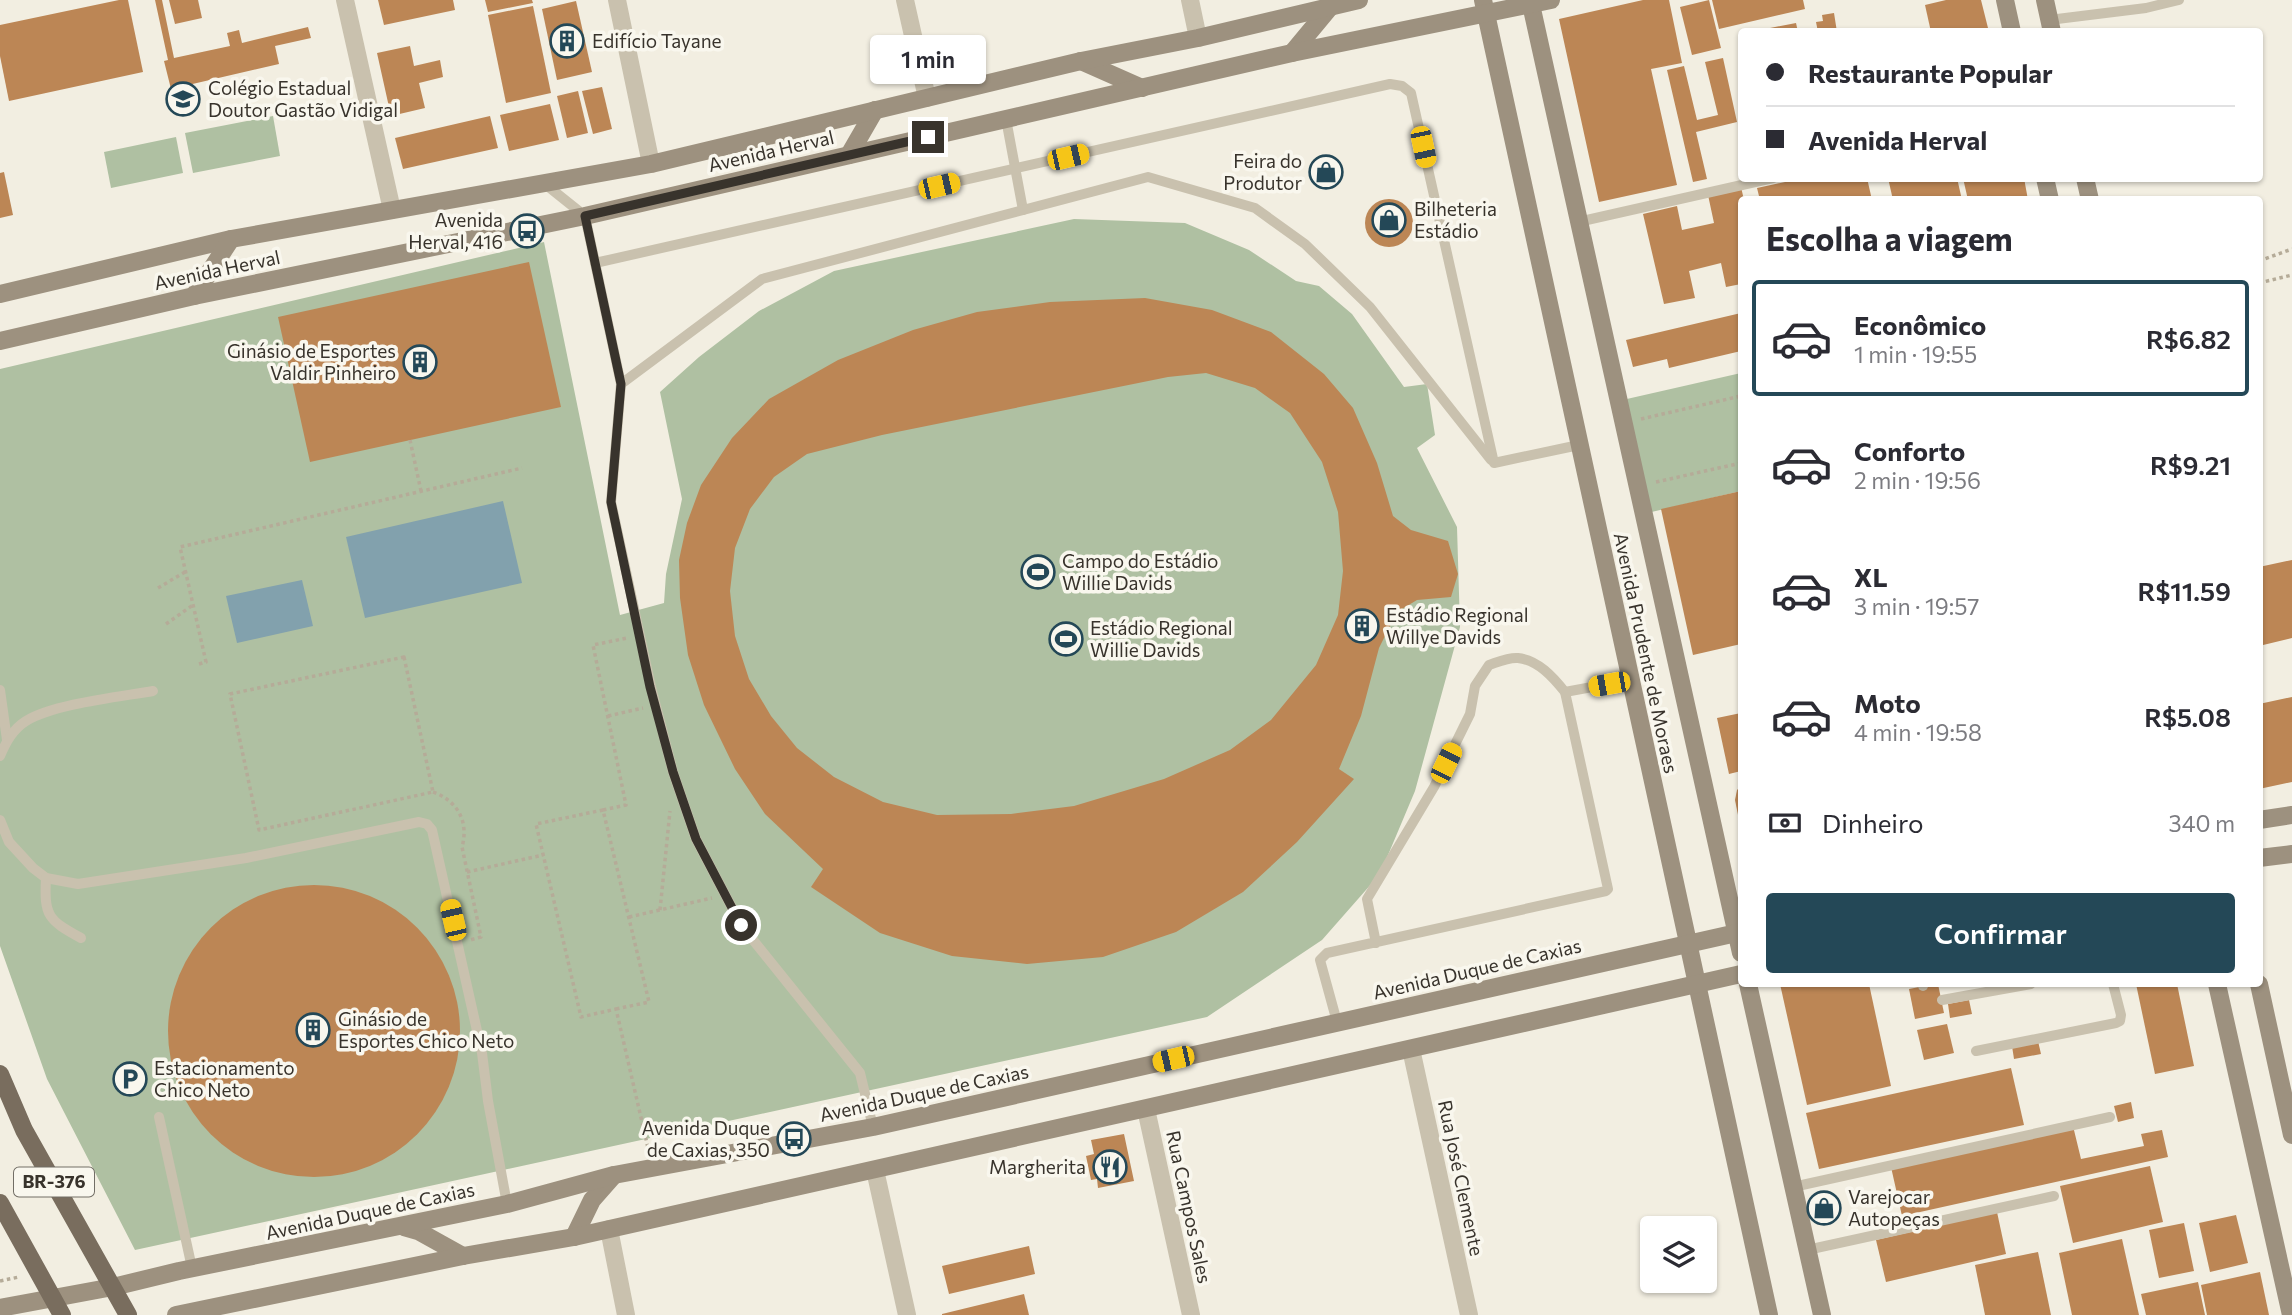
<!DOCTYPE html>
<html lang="pt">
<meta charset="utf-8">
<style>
:root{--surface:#fff;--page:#f2f2f3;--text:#2b2b33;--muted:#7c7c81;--line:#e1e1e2;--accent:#244857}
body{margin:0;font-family:Commissioner,sans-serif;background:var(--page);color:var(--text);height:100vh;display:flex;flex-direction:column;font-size:26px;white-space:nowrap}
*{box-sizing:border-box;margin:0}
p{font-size:23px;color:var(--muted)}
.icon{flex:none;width:38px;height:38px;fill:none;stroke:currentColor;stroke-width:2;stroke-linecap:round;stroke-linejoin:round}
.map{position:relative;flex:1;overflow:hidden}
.side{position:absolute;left:1738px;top:196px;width:525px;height:791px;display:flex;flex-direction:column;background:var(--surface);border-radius:7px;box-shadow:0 2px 5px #0004}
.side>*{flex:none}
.banner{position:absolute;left:1738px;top:28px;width:525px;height:154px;border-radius:7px;box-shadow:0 2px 5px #0004;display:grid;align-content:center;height:154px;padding:0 28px;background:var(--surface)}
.fabs{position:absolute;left:1640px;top:1216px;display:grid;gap:14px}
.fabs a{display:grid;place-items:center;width:77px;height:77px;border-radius:7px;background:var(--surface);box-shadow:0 2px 5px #0004;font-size:35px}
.end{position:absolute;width:32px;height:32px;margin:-16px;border:9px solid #38332c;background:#fff;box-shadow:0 0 0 4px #fff}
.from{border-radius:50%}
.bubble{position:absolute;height:49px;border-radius:7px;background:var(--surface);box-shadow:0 2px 5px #0004;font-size:23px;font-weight:600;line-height:49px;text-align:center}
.car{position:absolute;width:21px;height:42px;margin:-21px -10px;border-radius:9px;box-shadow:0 0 5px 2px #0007;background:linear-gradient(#f5c518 24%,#345 0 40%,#f5c518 0 76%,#345 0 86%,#f5c518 0)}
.banner b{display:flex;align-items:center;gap:24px;height:66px;font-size:26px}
.banner b+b{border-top:2px solid var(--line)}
.banner i{width:18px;height:18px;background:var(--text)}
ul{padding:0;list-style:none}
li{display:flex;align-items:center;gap:21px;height:116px;margin:0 14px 10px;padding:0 14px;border:4px solid transparent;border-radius:7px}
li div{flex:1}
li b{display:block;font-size:26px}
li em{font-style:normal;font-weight:600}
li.current{border-color:var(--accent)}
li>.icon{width:63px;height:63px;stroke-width:1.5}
h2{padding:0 28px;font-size:32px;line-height:84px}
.pay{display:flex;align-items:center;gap:18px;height:77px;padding:0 28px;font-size:26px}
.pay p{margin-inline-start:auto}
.button{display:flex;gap:14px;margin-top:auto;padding:14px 28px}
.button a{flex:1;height:80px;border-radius:7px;background:var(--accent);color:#fff;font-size:28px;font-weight:600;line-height:80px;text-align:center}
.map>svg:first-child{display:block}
</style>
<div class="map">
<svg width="2292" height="1315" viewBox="0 0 2292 1315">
<rect width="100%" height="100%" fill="#f2eee1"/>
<g fill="#afc0a2">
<path d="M273,116L280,156L193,173L185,133Z"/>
<path d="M176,137L183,173L111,188L104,152Z"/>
<path d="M1074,219L1185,223L1249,250L1296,281L1319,286L1352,314L1404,387L1427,384L1435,435L1417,448L1457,527L1460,627L1415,791L1380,874L1322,940L1207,1017L135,1250L47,1079L0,946V369L544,242L620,615L664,603L666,574L682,499L660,392L699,357L759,311L834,271Z"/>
<path d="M1741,373V491L1643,514L1618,401Z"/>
</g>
<g fill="#82a1ad">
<path d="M503,501L522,583L365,618L346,537Z"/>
<path d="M302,580L313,626L237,643L226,596Z"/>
</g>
<g fill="#bc8655" fill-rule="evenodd">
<path d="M119,0H128L143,72L9,101L0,56V25Z"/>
<path d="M155,0H162L174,58L230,46L227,33L239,30L242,43L308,27L311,38L275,46L279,64L171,89L164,61L168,60Z"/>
<path d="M169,0H198L202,18L175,24Z"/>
<path d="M378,0H453L455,10L384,25Z"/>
<path d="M485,0H532L533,3L488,12Z"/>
<path d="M1643,0H1669L1682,63L1651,69L1677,185L1599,202L1559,19Z"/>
<path d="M1709,0L1721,48L1692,55L1680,7Z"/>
<path d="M1712,0H1803L1805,9L1719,29Z"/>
<path d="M1946,0H1981L1989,32H1931L1925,5Z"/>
<path d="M576,1L592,72L557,80L542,9Z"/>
<path d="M533,6L551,93L506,103L488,15Z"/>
<path d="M1834,13L1837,32H1818L1816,22L1823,21L1822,15Z"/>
<path d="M1796,23L1798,32H1760V30Z"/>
<path d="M410,46L414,66L440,60L443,77L419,83L425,108L391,116L377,53Z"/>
<path d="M1723,58L1737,122L1696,132L1707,179L1693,182L1667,70L1684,66L1697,120L1718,115L1705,62Z"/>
<path d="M602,87L612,129L593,134L582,91Z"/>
<path d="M578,91L588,133L567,138L557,96Z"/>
<path d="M550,104L559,140L509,151L500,115Z"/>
<path d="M490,116L498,148L403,169L395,138Z"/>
<path d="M4,172L13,215L0,218V173Z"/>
<path d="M1804,178H1867L1872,200H1760L1757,188Z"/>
<path d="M1888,178H1957L1962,200H1893Z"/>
<path d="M1963,178H2024L2028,200H1968Z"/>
<path d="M1741,187L1744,200H1741V284L1726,287L1721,263L1689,271L1695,298L1664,304L1643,214L1677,206L1682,230L1714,223L1708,195Z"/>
<circle cx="1389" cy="223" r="24"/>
<path d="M529,262L561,407L310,462L278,317Z"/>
<path d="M1145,298L1212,310L1271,332L1324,374L1353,408L1377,463L1393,516L1411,530L1448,541L1458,574L1451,597L1417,600L1397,612L1379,648L1361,716L1339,769L1354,779L1297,842L1243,892L1176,932L1103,957L1027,964L952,956L880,933L811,887L823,869L765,814L735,769L704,705L688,655L680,598L679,560L687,523L701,485L732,438L769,399L838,360L913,330L977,312L1050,302ZM1206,373L1255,388L1290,413L1322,462L1338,512L1343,571L1338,615L1316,665L1271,720L1230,750L1164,779L1074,806L1011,814L937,815L883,802L834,777L797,748L771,716L749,679L735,636L730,591L735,548L750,509L774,477L807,454L882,435L1168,377Z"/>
<path d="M1741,313V351L1669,368L1667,359L1633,367L1626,340Z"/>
<path d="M1741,491V644L1693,655L1661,509Z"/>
<path d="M2292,560V638L2259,646V567Z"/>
<path d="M2292,697V782L2259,789V704Z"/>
<path d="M1741,713V771L1729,774L1717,718Z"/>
<path d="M1741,786V825H1740L1735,800L1737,790Z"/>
<circle cx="314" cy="1031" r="146"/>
<path d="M1780,984H1869L1891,1086L1807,1105Z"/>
<path d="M1935,984H1938L1944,1013L1915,1019L1909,989Z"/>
<path d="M2136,984H2177L2194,1066L2155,1074Z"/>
<path d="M1969,1000L1972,1014L1950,1018L1948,1004Z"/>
<path d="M1947,1024L1954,1053L1924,1060L1917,1030Z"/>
<path d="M2038,1041L2041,1054L2014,1059L2012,1046Z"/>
<path d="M2011,1068L2024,1125L1819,1169L1806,1113Z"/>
<path d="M2131,1102L2134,1118L2118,1122L2114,1106Z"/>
<path d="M2073,1126L2081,1159L2144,1146L2141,1134L2162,1130L2168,1157L1902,1216L1891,1167Z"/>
<path d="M1124,1134L1134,1181L1098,1188L1097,1179L1091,1180L1086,1156L1094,1154L1091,1140Z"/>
<path d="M2150,1166L2163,1222L2073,1243L2060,1186Z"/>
<path d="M1997,1212L2006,1254L1886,1282L1876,1240Z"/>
<path d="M2236,1215L2248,1263L2210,1272L2199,1223Z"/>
<path d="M2184,1223L2194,1271L2159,1278L2149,1230Z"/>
<path d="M2122,1239L2139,1315H2072L2059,1253Z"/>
<path d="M1029,1246L1035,1274L949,1294L942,1266Z"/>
<path d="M2038,1252L2051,1315H1985L1975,1265Z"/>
<path d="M2260,1272L2269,1315H2207L2201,1285Z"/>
<path d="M2198,1282L2205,1315H2146L2141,1294Z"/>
<path d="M1024,1294L1029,1315H942V1314Z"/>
</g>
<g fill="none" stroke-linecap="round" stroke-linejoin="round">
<g stroke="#b5ab98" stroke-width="3.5" stroke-dasharray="3.5 3.5" stroke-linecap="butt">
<path d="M2259,261L2292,249"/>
<path d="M2259,283L2292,275"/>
<path d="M1641,419L1741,396"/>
<path d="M410,440L421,491"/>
<path d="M1656,482L1741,463"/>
<path d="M158,588L185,572"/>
<path d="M166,624L193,605"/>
<path d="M404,657L433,792L259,830L230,694Z"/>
<path d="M199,664L206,662L180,547L522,468"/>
<path d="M608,716L643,708"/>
<path d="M433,792C458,801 469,822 462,847L481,937L470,940"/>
<path d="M603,810L626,805L593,645L627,638"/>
<path d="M467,872L543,855"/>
<path d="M660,910L670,811"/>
<path d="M629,917L712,898"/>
<path d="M616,1009L649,1002L603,810L536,824L581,1017L616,1009L648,1148"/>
<path d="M0,1281L19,1277"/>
</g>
<g stroke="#c9c1ae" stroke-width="10">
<path d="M2049,20L2146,8L2179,0"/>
<path d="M1006,119L1023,210"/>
<path d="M545,184L585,216L621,384L611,502L651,687L673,772L696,839L741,925L860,1073L873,1127"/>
<path d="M1578,222L1773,178"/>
<path d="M595,263L1390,84L1402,86L1411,93L1494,463L1579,445"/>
<path d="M621,384L762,279L1148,177L1255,208L1305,244L1370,307L1491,460"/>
<path d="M0,690L7,740"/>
<path d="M1565,692L1630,680"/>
<path d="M0,756C6,742 13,729 26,721C54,704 119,697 153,691"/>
<path d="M0,820L9,842L33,868L46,878L78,884L246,858L419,822L427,824L432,830L482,1053L488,1101L507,1204"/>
<path d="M46,878C44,916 48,920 81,938"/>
<path d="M1923,984V986"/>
<path d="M1942,1000L2031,984"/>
<path d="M1337,1022L1320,960L1327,953L1606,891L1608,889L1565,692C1553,677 1538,660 1518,658C1509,657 1498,662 1489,665L1475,686L1470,714L1434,787L1367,899L1376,943"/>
<path d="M1976,1051L2116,1023L2120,1021L2121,1015L2113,984"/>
<path d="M159,1117L192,1268"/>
<path d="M1793,1187L2110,1117"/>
<path d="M1807,1250L2054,1196"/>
</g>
<g stroke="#c9c1ae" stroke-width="18">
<path d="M345,0L392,210"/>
<path d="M617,0L651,164"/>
<path d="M905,0L927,98"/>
<path d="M1190,0L1198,38"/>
<path d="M1411,1049L1469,1315"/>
<path d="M1146,1109L1191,1315"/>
<path d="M875,1170L907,1315"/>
<path d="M609,1229L626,1315"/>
</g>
<g stroke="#9d917f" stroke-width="18">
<path d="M1483,0L1769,1315"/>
<path d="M1530,0L1741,953"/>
<path d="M2005,0L2012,32"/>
<path d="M2045,0L2052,32"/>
<path d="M1292,53L1331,6"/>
<path d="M1081,61L1142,88"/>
<path d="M849,155L875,110"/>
<path d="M2045,178L2050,200"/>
<path d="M2085,178L2090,200"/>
<path d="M0,294L231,239L651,164L1081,61L1198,38L1359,0"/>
<path d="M194,296L231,239"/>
<path d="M0,341L194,296L585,216L1292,53L1551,0"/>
<path d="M2259,820L2292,815"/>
<path d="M2259,858L2292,854"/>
<path d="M1748,984L1822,1315"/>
<path d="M2217,984L2291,1315"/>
<path d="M2259,984L2292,1135"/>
<path d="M404,1227L418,1231L463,1256"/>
<path d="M574,1237L592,1200L614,1175"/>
<path d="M0,1308L113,1287L179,1271L507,1204L614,1175L873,1127L1741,932"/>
<path d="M176,1315L463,1256L574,1237L1741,974"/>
</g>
<g stroke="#796d5e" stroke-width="18">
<path d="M0,1074L24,1130L128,1315"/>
<path d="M0,1203L62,1315"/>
</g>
</g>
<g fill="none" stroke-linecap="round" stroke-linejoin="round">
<path stroke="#38332c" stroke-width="9" d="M741,925L696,839L673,772L650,687L611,502L621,384L585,216L928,137"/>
</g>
<defs>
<symbol id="building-ring" viewBox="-11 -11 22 22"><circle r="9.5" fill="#f9f7ee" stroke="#244857" stroke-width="1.5"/><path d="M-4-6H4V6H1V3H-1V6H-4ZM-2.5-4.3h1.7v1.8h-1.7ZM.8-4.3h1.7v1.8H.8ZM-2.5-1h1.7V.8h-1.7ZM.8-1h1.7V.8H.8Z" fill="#244857"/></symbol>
<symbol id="school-ring" viewBox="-11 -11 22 22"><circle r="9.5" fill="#f9f7ee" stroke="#244857" stroke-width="1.5"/><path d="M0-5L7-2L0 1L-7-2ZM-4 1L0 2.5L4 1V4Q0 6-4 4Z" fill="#244857"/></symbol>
<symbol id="shop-ring" viewBox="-11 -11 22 22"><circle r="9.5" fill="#f9f7ee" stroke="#244857" stroke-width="1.5"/><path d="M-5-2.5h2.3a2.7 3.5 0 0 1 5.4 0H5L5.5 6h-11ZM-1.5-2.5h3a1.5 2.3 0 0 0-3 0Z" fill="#244857"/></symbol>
<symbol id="bus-ring" viewBox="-11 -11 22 22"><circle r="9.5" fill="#f9f7ee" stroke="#244857" stroke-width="1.5"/><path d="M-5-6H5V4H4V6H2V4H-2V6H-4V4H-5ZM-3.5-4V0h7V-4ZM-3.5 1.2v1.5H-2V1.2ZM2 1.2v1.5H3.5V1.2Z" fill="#244857"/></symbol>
<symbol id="stadium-ring" viewBox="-11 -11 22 22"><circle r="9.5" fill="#f9f7ee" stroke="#244857" stroke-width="1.5"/><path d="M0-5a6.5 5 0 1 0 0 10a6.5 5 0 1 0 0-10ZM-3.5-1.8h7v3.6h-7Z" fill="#244857"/></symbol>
<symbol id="parking-ring" viewBox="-11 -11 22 22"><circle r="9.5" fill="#f9f7ee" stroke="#244857" stroke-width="1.5"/><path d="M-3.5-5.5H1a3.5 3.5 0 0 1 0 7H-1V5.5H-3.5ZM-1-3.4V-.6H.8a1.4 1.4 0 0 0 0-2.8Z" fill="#244857"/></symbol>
<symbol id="restaurant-ring" viewBox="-11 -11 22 22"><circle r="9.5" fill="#f9f7ee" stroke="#244857" stroke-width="1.5"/><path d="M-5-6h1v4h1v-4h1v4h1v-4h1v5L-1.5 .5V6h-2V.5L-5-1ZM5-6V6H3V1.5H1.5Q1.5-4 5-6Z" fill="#244857"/></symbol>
</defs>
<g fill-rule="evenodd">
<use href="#building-ring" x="548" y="22" width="38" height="38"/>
<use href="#school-ring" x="164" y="80" width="38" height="38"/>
<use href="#shop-ring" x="1307" y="153" width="38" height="38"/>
<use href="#shop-ring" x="1370" y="201" width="38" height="38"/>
<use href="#bus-ring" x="508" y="212" width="38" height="38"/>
<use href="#building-ring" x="401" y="343" width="38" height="38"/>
<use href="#stadium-ring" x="1019" y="553" width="38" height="38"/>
<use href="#building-ring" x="1343" y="607" width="38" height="38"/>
<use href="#stadium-ring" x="1047" y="620" width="38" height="38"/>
<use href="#building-ring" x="294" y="1011" width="38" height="38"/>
<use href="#parking-ring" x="111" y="1060" width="38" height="38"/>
<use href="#bus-ring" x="775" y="1120" width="38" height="38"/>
<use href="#restaurant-ring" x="1091" y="1148" width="38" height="38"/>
<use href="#shop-ring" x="1805" y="1189" width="38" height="38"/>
</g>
<g text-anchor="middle" stroke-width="7" stroke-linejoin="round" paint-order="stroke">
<rect fill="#f9f7ee" stroke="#726e66" stroke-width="2" x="14" y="1167.5" width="80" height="29" rx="5"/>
<g font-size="18" font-weight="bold" fill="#38332c">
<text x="54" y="1188">BR-376</text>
</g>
<g font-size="19" fill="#38332c" stroke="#f9f7ee" text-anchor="start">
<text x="592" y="48">Edifício Tayane</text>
<text x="208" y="95">Colégio Estadual<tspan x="208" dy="22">Doutor Gastão Vidigal</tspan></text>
<text x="1302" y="168" text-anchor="end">Feira do<tspan x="1302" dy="22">Produtor</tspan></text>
<text x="1414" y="216">Bilheteria<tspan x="1414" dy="22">Estádio</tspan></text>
<text x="503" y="227" text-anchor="end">Avenida<tspan x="503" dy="22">Herval, 416</tspan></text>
<text x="396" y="358" text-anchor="end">Ginásio de Esportes<tspan x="396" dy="22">Valdir Pinheiro</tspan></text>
<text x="1062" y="568">Campo do Estádio<tspan x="1062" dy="22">Willie Davids</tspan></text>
<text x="1386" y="622">Estádio Regional<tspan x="1386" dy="22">Willye Davids</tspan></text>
<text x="1090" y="635">Estádio Regional<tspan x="1090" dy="22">Willie Davids</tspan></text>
<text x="338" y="1026">Ginásio de<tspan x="338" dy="22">Esportes Chico Neto</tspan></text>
<text x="154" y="1075">Estacionamento<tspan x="154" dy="22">Chico Neto</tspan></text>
<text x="770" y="1135" text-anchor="end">Avenida Duque<tspan x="770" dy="22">de Caxias, 350</tspan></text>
<text x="1086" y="1174" text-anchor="end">Margherita</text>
<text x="1848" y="1204">Varejocar<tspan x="1848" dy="22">Autopeças</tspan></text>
</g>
<g font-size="19" fill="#38332c" stroke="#f9f7ee">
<text transform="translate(771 151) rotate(-13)" y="7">Avenida Herval</text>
<text transform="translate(217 270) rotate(-12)" y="7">Avenida Herval</text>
<text transform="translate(1646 653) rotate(78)" y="7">Avenida Prudente de Moraes</text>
<text transform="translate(1477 969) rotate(-13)" y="7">Avenida Duque de Caxias</text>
<text transform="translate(924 1093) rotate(-12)" y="7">Avenida Duque de Caxias</text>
<text transform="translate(1461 1178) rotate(78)" y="7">Rua José Clemente</text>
<text transform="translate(1189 1207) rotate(78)" y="7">Rua Campos Sales</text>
<text transform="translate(370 1211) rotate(-12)" y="7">Avenida Duque de Caxias</text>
</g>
</g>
</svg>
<div class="fabs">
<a><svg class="icon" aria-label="layers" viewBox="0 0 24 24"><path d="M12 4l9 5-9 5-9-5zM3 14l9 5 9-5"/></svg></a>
</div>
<i class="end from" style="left:741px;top:925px"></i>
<i class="end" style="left:928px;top:137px"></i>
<div class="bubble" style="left:870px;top:35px;width:116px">1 min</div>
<i class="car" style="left:1423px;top:147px;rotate:168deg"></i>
<i class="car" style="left:1068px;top:157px;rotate:77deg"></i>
<i class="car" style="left:939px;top:186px;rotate:77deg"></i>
<i class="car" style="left:1609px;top:684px;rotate:260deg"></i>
<i class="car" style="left:1446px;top:763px;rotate:26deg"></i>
<i class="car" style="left:453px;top:920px;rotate:347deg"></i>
<i class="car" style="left:1173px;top:1059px;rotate:257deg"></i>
<div class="banner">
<b><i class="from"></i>Restaurante Popular</b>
<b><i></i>Avenida Herval</b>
</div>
<section class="side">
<h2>Escolha a viagem</h2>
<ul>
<li class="current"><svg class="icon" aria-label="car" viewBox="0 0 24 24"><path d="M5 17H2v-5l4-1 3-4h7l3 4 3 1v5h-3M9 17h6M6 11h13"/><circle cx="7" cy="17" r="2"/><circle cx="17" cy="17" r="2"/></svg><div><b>Econômico</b><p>1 min · 19:55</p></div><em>R$6.82</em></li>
<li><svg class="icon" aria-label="car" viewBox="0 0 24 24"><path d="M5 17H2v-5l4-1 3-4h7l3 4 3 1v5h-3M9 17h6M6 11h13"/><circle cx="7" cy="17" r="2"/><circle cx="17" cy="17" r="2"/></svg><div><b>Conforto</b><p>2 min · 19:56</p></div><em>R$9.21</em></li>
<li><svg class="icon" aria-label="car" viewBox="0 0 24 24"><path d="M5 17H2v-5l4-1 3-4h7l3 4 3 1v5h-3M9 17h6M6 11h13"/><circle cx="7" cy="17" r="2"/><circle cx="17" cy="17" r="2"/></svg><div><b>XL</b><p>3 min · 19:57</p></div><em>R$11.59</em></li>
<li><svg class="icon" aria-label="car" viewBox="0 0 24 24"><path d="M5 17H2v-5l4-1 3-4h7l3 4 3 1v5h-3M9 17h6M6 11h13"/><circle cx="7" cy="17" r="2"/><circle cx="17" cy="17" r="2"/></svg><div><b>Moto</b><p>4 min · 19:58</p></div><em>R$5.08</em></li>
</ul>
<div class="pay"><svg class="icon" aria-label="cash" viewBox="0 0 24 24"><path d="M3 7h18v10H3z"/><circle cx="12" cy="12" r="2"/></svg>Dinheiro<p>340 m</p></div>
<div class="button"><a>Confirmar</a></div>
</section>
</div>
